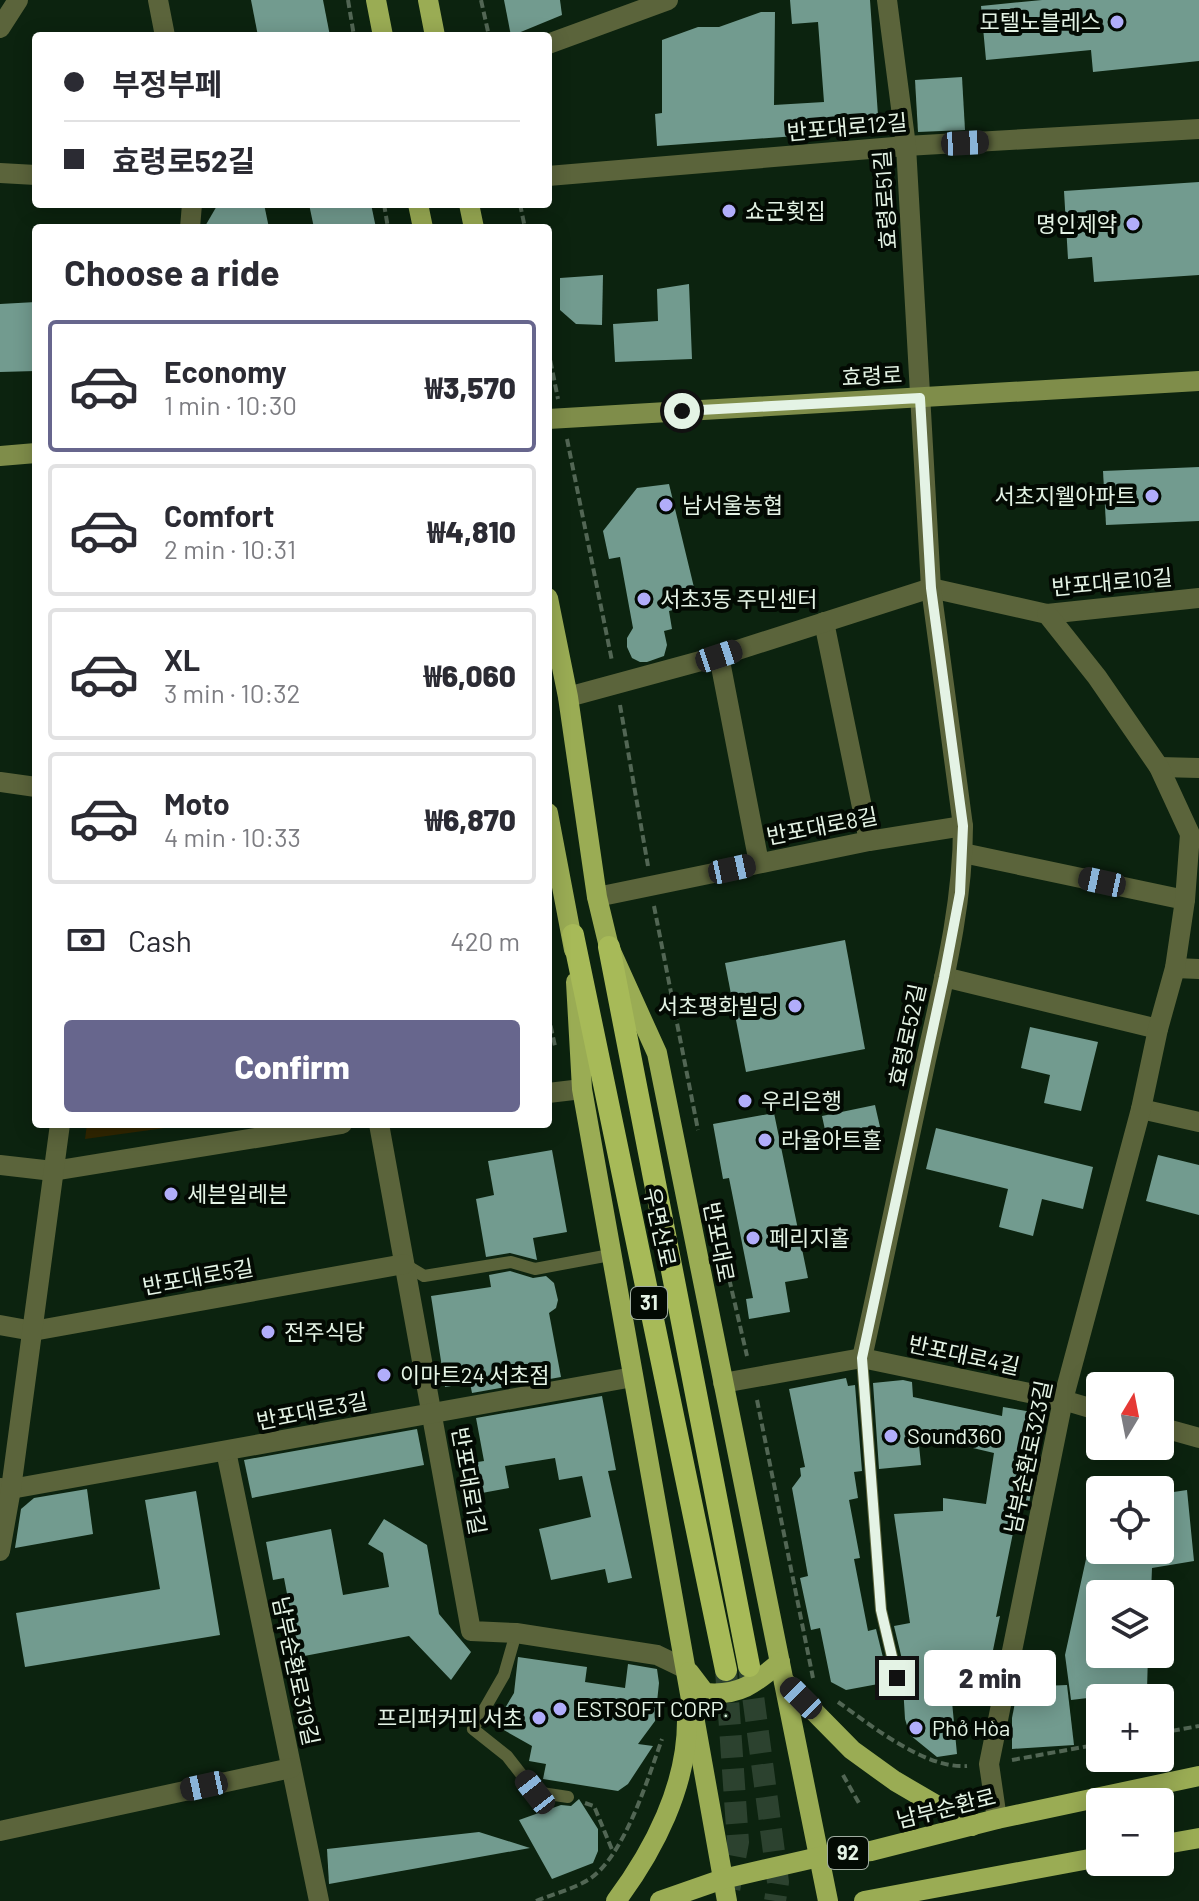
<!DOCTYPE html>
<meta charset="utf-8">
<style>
:root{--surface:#fff;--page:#f2f2f3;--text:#2b2b33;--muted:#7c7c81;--line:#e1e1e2;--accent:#67668d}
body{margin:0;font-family:Barlow,"Noto Sans KR",sans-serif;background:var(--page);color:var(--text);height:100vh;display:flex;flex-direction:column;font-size:30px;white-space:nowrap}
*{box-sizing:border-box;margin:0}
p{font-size:26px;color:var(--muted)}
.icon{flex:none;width:44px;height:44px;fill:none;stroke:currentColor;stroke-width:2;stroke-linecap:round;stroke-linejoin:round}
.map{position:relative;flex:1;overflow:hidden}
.details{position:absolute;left:32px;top:224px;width:520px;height:904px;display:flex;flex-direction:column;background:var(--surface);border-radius:8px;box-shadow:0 4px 20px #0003}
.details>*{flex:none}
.banner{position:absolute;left:32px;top:32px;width:520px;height:176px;border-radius:8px;box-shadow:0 4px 20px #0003;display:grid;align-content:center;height:176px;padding:0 32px;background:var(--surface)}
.needle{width:52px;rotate:10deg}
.buttons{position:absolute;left:1086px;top:1372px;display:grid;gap:16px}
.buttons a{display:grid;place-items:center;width:88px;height:88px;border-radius:8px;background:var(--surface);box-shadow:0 4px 20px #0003;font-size:40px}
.end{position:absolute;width:36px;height:36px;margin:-18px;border:10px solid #e4f3e5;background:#111;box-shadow:0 0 0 4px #111}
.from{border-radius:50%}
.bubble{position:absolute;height:56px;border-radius:8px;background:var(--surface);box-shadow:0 4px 20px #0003;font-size:26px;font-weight:800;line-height:56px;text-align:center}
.car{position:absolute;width:24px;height:48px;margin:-24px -12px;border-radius:10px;box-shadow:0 0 6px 2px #0007;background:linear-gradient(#222 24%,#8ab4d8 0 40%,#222 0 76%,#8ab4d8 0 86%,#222 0)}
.banner b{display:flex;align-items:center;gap:28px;height:76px;font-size:30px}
.banner b+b{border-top:2px solid var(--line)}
.banner i{width:20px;height:20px;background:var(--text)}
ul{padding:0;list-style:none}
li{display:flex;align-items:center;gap:24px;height:132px;margin:0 16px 12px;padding:0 16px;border:4px solid var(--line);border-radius:8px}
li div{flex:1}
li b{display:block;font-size:30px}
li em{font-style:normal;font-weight:800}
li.selected{border-color:var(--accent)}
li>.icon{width:72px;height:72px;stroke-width:1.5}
h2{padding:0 32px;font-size:36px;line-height:96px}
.pay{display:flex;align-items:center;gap:20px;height:88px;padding:0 32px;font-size:30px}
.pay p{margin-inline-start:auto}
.action{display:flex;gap:16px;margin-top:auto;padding:16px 32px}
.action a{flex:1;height:92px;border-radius:8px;background:var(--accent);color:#fff;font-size:32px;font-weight:800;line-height:92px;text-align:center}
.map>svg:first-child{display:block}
</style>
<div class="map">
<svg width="1199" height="1901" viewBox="0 0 1199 1901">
<rect width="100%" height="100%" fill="#0c230f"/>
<path fill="#312600" d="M87,1124H194L85,1139Z"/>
<g fill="#729b8f">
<path d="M251,0H323L330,36H258Z"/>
<path d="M504,0H560L562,15L511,36Z"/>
<path d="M790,0H870L879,130L657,146L655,114L662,113V40L698,27H719L761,12H775L774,105L824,102L818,22L792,24Z"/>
<path d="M1042,0H1199V61L1093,72L1091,50L986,60L981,6Z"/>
<path d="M962,77L965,130L918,132L915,80Z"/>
<path d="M1199,182V275L1094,282L1092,257L1068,259L1064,191Z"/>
<path d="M218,204H264L269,228H204Z"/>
<path d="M309,204H371L376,228H314Z"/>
<path d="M603,275L602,325L576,324L560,310V278Z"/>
<path d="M689,284L692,359L615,362L613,324L658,321L657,289Z"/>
<path d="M36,302V371L0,372V304Z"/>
<path d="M1199,467V521L1106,525L1103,471Z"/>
<path d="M669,484L698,604L669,611L672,629L664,631L667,645L664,656L647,662H640L632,658L627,647V638L633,628L620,557L609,559L603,531L637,488Z"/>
<path d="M845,940L865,1049L746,1072L725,963Z"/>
<path d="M1030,1027L1098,1042L1081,1111L1044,1103L1050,1075L1021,1068Z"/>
<path d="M875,1105L880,1127L827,1139L822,1116Z"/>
<path d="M774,1113L808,1278L785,1282L790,1312L749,1319L746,1299L753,1298L729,1178L723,1179L713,1124Z"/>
<path d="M936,1128L1093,1167L1083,1209L1042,1199L1033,1236L999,1227L1008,1189L926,1169Z"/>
<path d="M552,1150L567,1232L533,1238L537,1260L510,1253L486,1257L476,1199L494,1195L488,1161Z"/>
<path d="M1158,1155L1199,1165V1215L1146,1201Z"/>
<path d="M510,1271L533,1278L546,1276L554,1283L558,1300L556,1308L549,1313L561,1377L472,1393L470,1383L445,1387L431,1296L491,1287L489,1275Z"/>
<path d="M846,1378L848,1386L855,1385L862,1471L854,1472L858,1498L849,1500L860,1558L854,1559L868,1631L876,1629L889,1682L846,1690L831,1682L820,1628L811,1630L800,1578L808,1576L792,1488L801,1476L800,1468L805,1467L789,1389Z"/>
<path d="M903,1380L912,1382L913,1397L1002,1416L1003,1407L1038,1413L1027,1475L1034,1476L1028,1509L1018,1508L996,1617L1000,1616L992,1655L948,1660L957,1754L937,1757L910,1735L905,1719L903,1685L906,1676L894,1626L910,1623L894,1514L943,1511V1498L986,1504L994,1453L918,1435L921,1465L879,1469L873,1383Z"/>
<path d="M602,1396L616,1470L608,1471L632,1578L608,1583L605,1569L551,1580L539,1529L591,1517L582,1476L559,1480L555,1458L505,1466L509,1488L471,1495L465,1464L484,1461L476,1418Z"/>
<path d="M417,1429L424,1465L252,1498L244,1460Z"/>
<path d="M87,1489L93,1534L15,1548L21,1509L34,1498Z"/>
<path d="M1187,1490L1194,1561L1152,1568L1151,1594H1100V1654H1148L1147,1691L1071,1700L1065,1655L1088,1550H1160V1494Z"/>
<path d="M196,1491L220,1635L25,1667L16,1613L160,1589L145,1500Z"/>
<path d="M384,1519L427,1545L439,1614L471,1652L451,1680L409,1636L299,1657L284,1578L273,1580L266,1542L331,1529L343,1595L389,1587L383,1553L368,1544Z"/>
<path d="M518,1657L587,1667L585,1682L625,1688L628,1664L657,1669L659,1683L655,1721L638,1744L653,1746L628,1784L618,1791L543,1779L546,1764L529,1761L532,1746L495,1725L514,1693Z"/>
<path d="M1067,1685L1074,1745L1012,1749V1718L1018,1687Z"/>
<path d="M579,1799L598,1829V1851L593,1863L552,1879L519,1820L561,1805L571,1806Z"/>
<path d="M479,1832L530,1848L329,1884L327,1849Z"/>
</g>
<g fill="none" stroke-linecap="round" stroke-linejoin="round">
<g stroke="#2c422f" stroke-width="22" stroke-dasharray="22 11" stroke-linecap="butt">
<path d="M749,1666L778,1882L775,1901"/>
<path d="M726,1670L738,1842L728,1896"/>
</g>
<g stroke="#526654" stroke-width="4" stroke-dasharray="8 4" stroke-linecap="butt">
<path d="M348,0L354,36"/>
<path d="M481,0L489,36"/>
<path d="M384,204L388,228"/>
<path d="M520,204L525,228"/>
<path d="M548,349L558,399"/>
<path d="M567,439L612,661"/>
<path d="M620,705L648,866"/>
<path d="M654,906L698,1130"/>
<path d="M548,1014L555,1046"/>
<path d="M713,1209L747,1356"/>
<path d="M757,1400L813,1678"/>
<path d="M838,1702C872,1726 925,1769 967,1766"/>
<path d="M1160,1733L1199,1726"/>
<path d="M1012,1760L1100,1744"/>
<path d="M843,1775L860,1805"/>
<path d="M585,1803L594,1806L613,1852"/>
<path d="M536,1901C553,1894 573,1889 588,1880C624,1858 648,1778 662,1739"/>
</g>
<g stroke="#5b643b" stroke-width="12">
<path d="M404,1264L424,1276L511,1262L535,1269L610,1255"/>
<path d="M862,1358L881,1610L897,1678"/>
<path d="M516,1633L504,1675L473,1729L507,1756L535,1792L568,1797"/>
</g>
<g stroke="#5b643b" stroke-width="20">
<path d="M158,0L165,36"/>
<path d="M0,28L18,0"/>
<path d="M548,44L668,0"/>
<path d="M0,173L36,175"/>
<path d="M548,176L906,146L1199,129"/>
<path d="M190,228L192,204"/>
<path d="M824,622L869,841"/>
<path d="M719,656L759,863"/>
<path d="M568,697L719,656L931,588L1047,614L1199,598"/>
<path d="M1159,767L1199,768"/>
<path d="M0,782L36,787"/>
<path d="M963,853L1185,900"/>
<path d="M597,897L869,841L963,826"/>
<path d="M1175,968L1199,969"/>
<path d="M944,977L1158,1029"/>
<path d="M548,1093L582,1089"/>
<path d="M1141,1109L1199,1122"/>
<path d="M379,1124L471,1631L516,1633L657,1655L686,1669"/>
<path d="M0,1165L53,1171L342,1124"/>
<path d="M0,1325L33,1331L404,1264"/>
<path d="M862,1358C884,1259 905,1160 926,1060C943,983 963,906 963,826L931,588L906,146L887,0"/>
<path d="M723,1383L862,1358L1063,1400L1100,1411"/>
<path d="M1160,1427L1199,1438"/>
<path d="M226,1451L319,1901"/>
<path d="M0,1488L11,1489L633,1377"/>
<path d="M0,1551L11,1489L60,1124"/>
<path d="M997,1819L989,1764L1063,1400L1141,1109L1158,1029L1175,968L1185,900L1190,834L1159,767L1097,677L1047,614"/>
<path d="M0,1831L291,1768"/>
</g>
<g stroke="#7f8d4a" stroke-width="20">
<path d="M548,419L1199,381"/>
<path d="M0,456L36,453"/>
</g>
<g stroke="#9aac54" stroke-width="20">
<path d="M376,0L383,36"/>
<path d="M428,0L435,36"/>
<path d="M418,204L423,228"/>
<path d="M469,204L474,228"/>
<path d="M548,598L568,697L597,897L609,947L657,1053L828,1901"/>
<path d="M548,813L574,950"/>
<path d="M576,982L582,1089L727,1901"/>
<path d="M689,1672L705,1693C739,1696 755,1684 780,1662"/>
<path d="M784,1681L852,1750L895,1781L972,1826"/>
<path d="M1160,1845L1199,1838"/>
<path d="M616,1901C654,1850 687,1786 687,1721"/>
<path d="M660,1901L723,1879L819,1857L871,1851L997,1819L1199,1776"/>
<path d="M864,1901L1100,1857"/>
</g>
<g stroke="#a7ba58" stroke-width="22">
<path d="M573,935L726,1670"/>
<path d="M609,947L749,1666"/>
</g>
</g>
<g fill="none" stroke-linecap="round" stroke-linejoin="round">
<path stroke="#e4f3e5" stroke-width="10" d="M682,411L920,398L931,588L963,826L960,893L944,977L862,1358L881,1610L897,1678"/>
</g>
<g fill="#b1adfa" stroke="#030a03" stroke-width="3">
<circle cx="1117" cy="22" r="8"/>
<circle cx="729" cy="211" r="8"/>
<circle cx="1133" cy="224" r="8"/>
<circle cx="1152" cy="496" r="8"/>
<circle cx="666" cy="505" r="8"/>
<circle cx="644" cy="599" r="8"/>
<circle cx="795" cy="1006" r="8"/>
<circle cx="745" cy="1101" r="8"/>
<circle cx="765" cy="1140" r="8"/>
<circle cx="171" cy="1194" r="8"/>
<circle cx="753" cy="1238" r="8"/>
<circle cx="268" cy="1332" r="8"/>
<circle cx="384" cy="1375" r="8"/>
<circle cx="891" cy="1436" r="8"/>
<circle cx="560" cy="1709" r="8"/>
<circle cx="539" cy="1718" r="8"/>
<circle cx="916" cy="1728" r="8"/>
</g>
<g text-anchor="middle" stroke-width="8" stroke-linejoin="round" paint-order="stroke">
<g fill="#030a03" stroke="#a0ada1" stroke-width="2">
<rect x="631" y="1287" width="36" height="32" rx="6"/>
<rect x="828" y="1837" width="40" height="32" rx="6"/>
</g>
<g font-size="20" font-weight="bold" fill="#e4f3e5">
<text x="649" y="1310">31</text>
<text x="848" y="1860">92</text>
</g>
<g font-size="22" fill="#e4f3e5" stroke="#030a03" text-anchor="start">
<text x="1101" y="30" text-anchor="end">모텔노블레스</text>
<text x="745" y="219">쇼군횟집</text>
<text x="1117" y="232" text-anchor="end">명인제약</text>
<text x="1136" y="504" text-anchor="end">서초지웰아파트</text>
<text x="682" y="513">남서울농협</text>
<text x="660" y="607">서초3동 주민센터</text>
<text x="779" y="1014" text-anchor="end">서초평화빌딩</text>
<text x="761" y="1109">우리은행</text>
<text x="781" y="1148">라율아트홀</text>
<text x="187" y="1202">세븐일레븐</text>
<text x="769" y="1246">페리지홀</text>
<text x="284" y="1340">전주식당</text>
<text x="400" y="1383">이마트24 서초점</text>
<text x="907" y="1444">Sound360</text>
<text x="576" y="1717">ESTSOFT CORP.</text>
<text x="523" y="1726" text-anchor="end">프리퍼커피 서초</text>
<text x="932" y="1736">Phở Hòa</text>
</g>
<g font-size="22" fill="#e4f3e5" stroke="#030a03">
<text transform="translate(847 127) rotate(-5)" y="8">반포대로12길</text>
<text transform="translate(885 200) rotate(-94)" y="8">효령로51길</text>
<text transform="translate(872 376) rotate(-3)" y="8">효령로</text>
<text transform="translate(1112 582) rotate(-5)" y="8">반포대로10길</text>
<text transform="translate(822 826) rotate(-11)" y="8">반포대로8길</text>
<text transform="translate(907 1035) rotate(-78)" y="8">효령로52길</text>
<text transform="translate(660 1227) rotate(78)" y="8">우면산로</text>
<text transform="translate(719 1242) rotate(79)" y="8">반포대로</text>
<text transform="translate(198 1277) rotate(-10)" y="8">반포대로5길</text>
<text transform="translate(964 1355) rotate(12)" y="8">반포대로4길</text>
<text transform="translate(312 1411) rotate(-11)" y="8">반포대로3길</text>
<text transform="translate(1028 1457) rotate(-78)" y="8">남부순환로323길</text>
<text transform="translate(469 1481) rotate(80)" y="8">반포대로1길</text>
<text transform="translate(296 1671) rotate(78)" y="8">남부순환로319길</text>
<text transform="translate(946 1808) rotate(-14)" y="8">남부순환로</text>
</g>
</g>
</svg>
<div class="buttons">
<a><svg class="needle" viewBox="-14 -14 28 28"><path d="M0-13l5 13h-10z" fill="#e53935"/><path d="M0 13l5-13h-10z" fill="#7c7c81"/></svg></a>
<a><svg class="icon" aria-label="locate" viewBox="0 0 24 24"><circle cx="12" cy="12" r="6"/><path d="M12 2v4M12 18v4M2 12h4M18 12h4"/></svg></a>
<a><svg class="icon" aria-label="layers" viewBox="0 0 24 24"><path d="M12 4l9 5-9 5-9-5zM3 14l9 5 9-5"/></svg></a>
<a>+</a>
<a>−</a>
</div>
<i class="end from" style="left:682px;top:411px"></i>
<i class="end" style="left:897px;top:1678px"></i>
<div class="bubble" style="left:924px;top:1650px;width:132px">2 min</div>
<i class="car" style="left:965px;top:143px;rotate:87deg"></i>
<i class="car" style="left:719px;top:656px;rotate:72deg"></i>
<i class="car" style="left:732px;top:869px;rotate:78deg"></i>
<i class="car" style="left:1102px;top:882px;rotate:282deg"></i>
<i class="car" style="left:801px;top:1698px;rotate:315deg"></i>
<i class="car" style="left:204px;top:1786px;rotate:258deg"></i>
<i class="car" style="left:535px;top:1792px;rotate:322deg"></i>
<div class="banner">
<b><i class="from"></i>부정부페</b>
<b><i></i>효령로52길</b>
</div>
<section class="details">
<h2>Choose a ride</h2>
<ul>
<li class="selected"><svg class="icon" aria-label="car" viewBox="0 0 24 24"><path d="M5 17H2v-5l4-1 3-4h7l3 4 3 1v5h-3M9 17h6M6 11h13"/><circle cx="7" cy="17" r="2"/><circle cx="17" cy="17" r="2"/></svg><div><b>Economy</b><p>1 min · 10:30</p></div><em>₩3,570</em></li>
<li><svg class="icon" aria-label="car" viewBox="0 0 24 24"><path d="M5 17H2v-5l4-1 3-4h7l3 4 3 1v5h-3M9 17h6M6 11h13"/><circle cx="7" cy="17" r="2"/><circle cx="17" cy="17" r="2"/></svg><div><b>Comfort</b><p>2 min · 10:31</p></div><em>₩4,810</em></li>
<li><svg class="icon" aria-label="car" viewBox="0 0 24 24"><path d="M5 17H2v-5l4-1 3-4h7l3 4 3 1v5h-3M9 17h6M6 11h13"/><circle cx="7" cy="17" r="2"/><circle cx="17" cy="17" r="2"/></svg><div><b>XL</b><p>3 min · 10:32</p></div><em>₩6,060</em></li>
<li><svg class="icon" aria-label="car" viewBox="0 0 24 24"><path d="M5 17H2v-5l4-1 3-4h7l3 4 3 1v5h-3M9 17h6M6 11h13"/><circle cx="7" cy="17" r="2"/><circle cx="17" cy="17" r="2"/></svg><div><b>Moto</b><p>4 min · 10:33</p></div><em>₩6,870</em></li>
</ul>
<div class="pay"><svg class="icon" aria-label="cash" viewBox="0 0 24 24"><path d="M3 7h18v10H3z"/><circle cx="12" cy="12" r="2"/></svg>Cash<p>420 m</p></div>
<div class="action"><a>Confirm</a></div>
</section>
</div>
